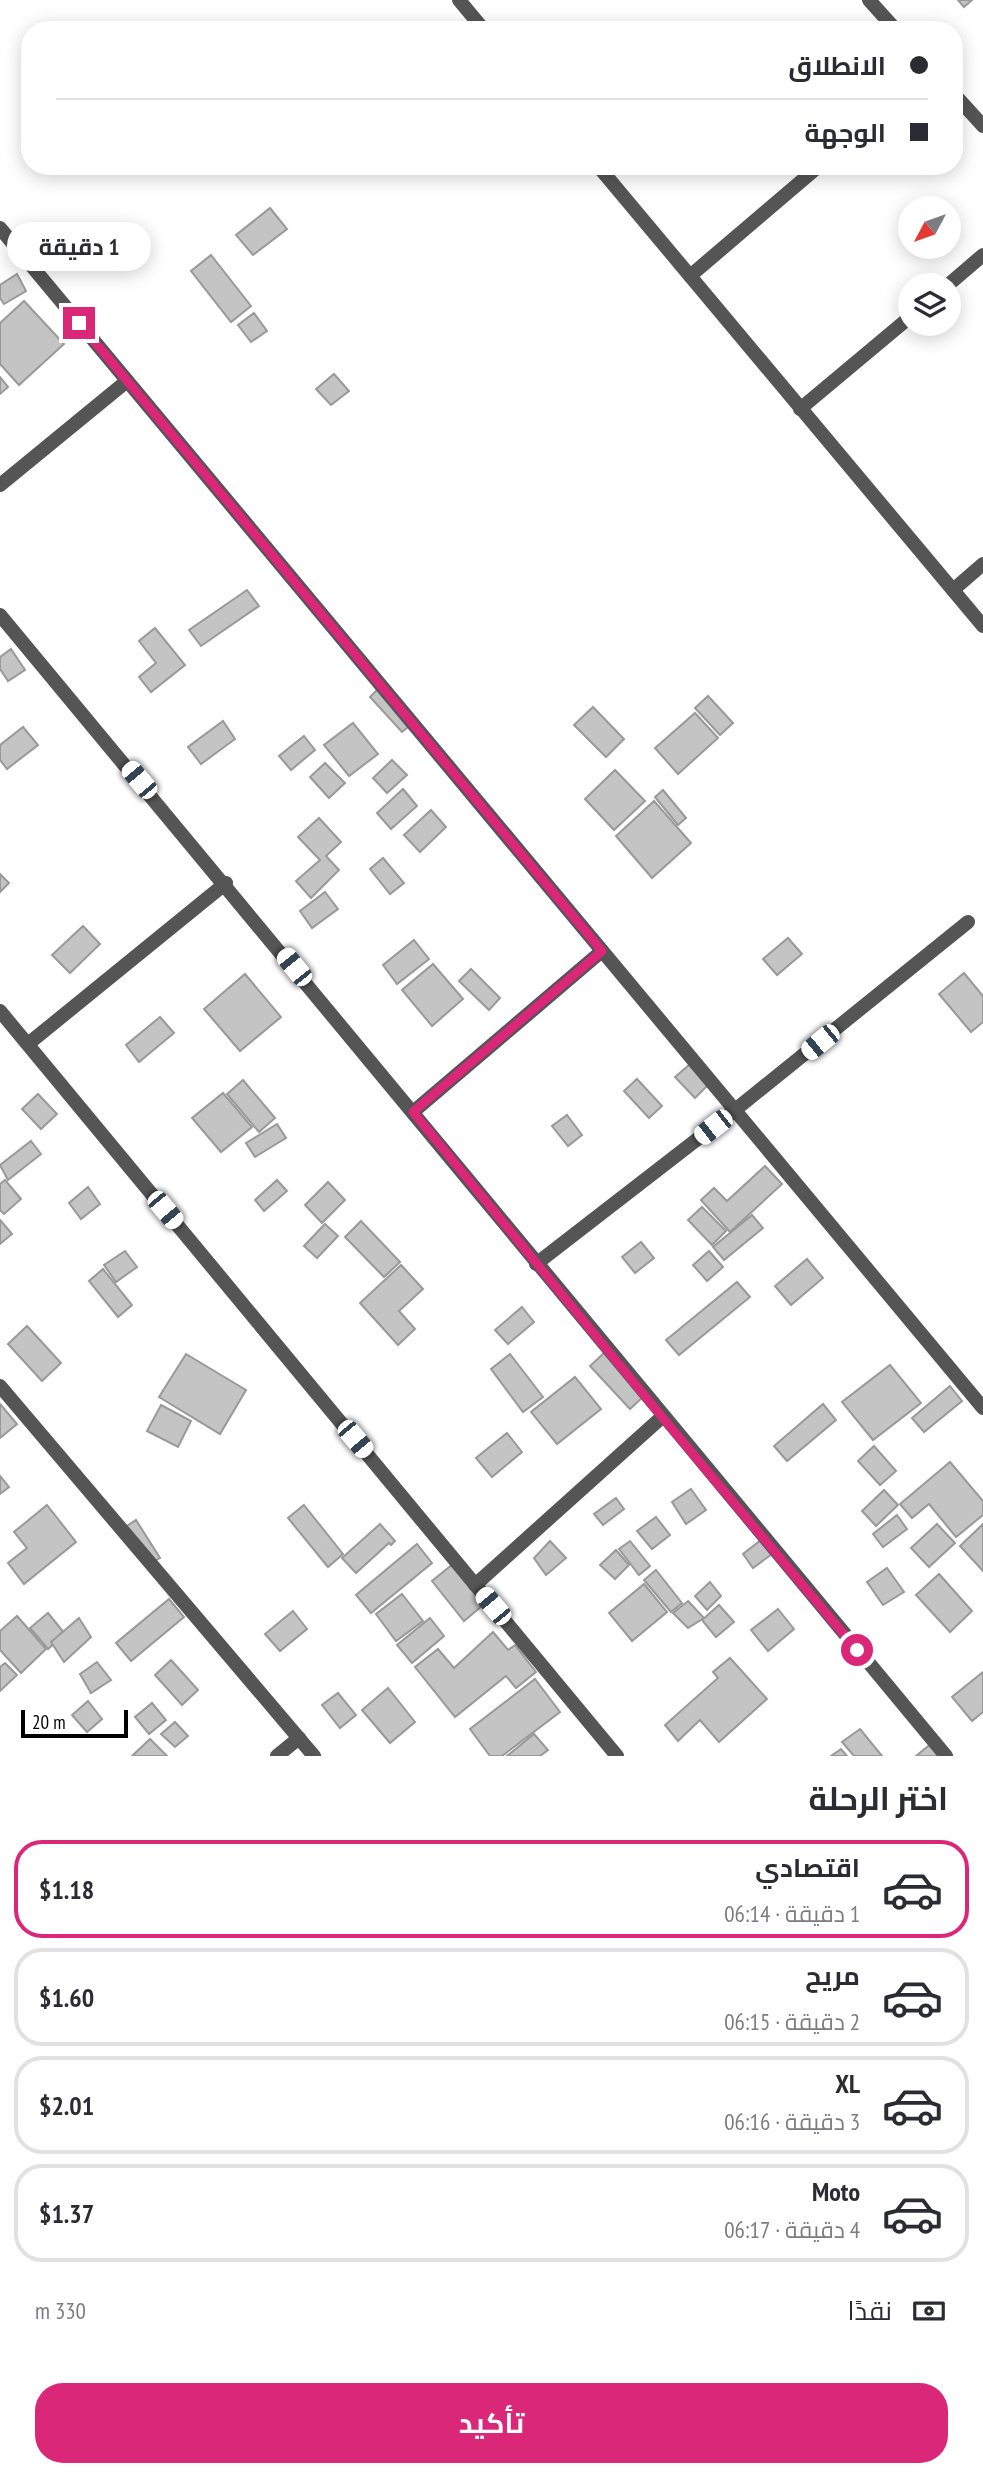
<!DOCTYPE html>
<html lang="ar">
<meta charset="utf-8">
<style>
:root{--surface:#fff;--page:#f7f7f7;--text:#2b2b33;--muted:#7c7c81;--line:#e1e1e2;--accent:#db2777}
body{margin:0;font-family:"PT Sans Narrow",Cairo,sans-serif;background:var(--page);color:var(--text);direction:rtl;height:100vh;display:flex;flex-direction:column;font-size:26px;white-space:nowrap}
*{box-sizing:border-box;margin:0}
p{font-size:23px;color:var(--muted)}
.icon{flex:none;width:38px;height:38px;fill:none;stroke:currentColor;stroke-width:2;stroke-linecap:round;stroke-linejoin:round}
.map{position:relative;height:1756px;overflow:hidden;direction:ltr}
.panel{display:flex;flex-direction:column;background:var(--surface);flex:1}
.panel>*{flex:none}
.guide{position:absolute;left:21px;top:21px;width:942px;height:154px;border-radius:28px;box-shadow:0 4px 18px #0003;direction:rtl;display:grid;align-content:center;height:154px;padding:0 35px;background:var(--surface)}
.needle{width:46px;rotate:229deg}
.fabs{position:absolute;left:898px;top:196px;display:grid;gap:14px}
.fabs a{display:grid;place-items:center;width:63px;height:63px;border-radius:50%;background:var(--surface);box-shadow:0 4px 18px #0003;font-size:35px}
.scale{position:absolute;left:21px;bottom:18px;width:107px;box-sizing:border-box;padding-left:7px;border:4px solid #000;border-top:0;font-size:19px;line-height:24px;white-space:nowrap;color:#000;-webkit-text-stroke:5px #fff;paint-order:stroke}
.end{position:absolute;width:32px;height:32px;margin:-16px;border:9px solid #db2777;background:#fff;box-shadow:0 0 0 4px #fff}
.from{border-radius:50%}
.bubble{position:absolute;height:49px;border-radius:24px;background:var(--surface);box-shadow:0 4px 18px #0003;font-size:23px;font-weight:700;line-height:49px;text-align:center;direction:rtl}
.car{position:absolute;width:21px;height:42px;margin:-21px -10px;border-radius:9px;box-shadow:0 0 5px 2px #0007;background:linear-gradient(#fff 24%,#345 0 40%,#fff 0 76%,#345 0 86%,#fff 0)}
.guide b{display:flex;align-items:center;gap:24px;height:66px;font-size:26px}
.guide b+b{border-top:2px solid var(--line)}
.guide i{width:18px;height:18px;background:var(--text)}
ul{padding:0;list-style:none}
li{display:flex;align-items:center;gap:21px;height:98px;margin:0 14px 10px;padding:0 21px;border:4px solid var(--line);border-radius:28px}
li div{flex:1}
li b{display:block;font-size:26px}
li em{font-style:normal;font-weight:700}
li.active{border-color:var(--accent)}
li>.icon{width:63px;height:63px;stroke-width:1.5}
h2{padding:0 35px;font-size:32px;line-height:84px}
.pay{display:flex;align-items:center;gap:18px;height:77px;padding:0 35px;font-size:26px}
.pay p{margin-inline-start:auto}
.action{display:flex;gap:14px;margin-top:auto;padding:14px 35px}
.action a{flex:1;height:80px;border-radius:28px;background:var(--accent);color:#fff;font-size:28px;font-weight:700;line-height:80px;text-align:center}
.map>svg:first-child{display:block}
</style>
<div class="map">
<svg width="983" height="1756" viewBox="0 0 983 1756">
<rect width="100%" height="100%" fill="#fff"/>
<g fill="#c4c4c4" stroke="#999" stroke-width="2">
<path d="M958,0H972L964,7Z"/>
<path d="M270,208L287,229L253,255L236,235Z"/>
<path d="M211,255L251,306L231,322L191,271Z"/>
<path d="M17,274L26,291L4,304L0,298V285Z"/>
<path d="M24,301L64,344L19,385L0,364V323Z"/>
<path d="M254,313L267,331L251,342L238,325Z"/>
<path d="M334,374L349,391L331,405L316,389Z"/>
<path d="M0,377L8,387L0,394Z"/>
<path d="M247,590L259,606L201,646L189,630Z"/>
<path d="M155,628L185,665L151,692L139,677L156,663L139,641Z"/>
<path d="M11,649L25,670L8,681L0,669V657Z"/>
<path d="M380,687L413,723L402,732L370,697Z"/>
<path d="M708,696L733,723L720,735L695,708Z"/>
<path d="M593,707L624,739L606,757L574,725Z"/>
<path d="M695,713L718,738L678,774L655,748Z"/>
<path d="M223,721L235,739L201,764L188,747Z"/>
<path d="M353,723L378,754L349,776L324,745Z"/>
<path d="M23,727L38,745L7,769L0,760V745Z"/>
<path d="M304,736L315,750L291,770L279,756Z"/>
<path d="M392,760L407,775L387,793L373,778Z"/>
<path d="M325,763L345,783L329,798L310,777Z"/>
<path d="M615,770L645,801L614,830L585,799Z"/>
<path d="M403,789L417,806L391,829L377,813Z"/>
<path d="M663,790L686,818L678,825L655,797Z"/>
<path d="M654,801L691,843L652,878L616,836Z"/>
<path d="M431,810L446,827L420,852L404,835Z"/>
<path d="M319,818L341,842L326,856L339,870L311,898L296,881L320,860L298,837Z"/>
<path d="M383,858L404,883L390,894L370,869Z"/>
<path d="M0,874L9,883L0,892Z"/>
<path d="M325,892L338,909L312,928L300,911Z"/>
<path d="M83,926L100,944L70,973L52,955Z"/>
<path d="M788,938L802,954L777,975L763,959Z"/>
<path d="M414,940L429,959L397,984L383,965Z"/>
<path d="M433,964L463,999L432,1026L402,990Z"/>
<path d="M471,969L500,998L489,1010L459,981Z"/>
<path d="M964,973L983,996V1022L971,1032L939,994Z"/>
<path d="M245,974L281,1017L240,1051L204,1009Z"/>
<path d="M160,1017L174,1033L139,1062L126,1045Z"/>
<path d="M689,1065L708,1085L695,1098L675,1077Z"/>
<path d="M637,1079L662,1106L649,1118L624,1091Z"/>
<path d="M243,1080L275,1118L259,1132L227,1094Z"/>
<path d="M223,1093L252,1127L221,1152L192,1118Z"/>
<path d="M38,1094L57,1114L41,1129L22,1109Z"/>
<path d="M567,1115L582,1135L568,1146L552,1126Z"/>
<path d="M277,1124L286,1138L255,1157L246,1143Z"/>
<path d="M31,1141L41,1154L8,1180L0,1165Z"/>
<path d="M765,1166L782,1184L730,1232L701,1200L714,1188L727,1201Z"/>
<path d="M5,1180L21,1199L4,1214L0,1210V1184Z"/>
<path d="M277,1180L287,1191L264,1211L255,1200Z"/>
<path d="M328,1182L345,1200L322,1223L305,1205Z"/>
<path d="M88,1187L100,1204L81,1219L69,1203Z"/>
<path d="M702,1207L726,1231L712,1245L688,1220Z"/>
<path d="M752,1215L763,1228L724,1260L713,1247Z"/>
<path d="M0,1220L12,1234L0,1244Z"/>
<path d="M361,1221L400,1262L384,1277L345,1237Z"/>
<path d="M325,1224L338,1236L317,1258L304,1246Z"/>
<path d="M641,1242L654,1258L635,1273L622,1257Z"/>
<path d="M125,1251L137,1267L116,1282L104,1265Z"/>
<path d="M709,1251L723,1267L707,1281L693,1265Z"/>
<path d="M807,1259L823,1278L791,1305L775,1286Z"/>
<path d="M401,1265L423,1289L399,1311L415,1329L398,1345L360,1303Z"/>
<path d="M103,1269L132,1305L118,1317L89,1281Z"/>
<path d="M737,1282L750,1297L679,1355L666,1340Z"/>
<path d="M522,1307L534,1322L508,1344L495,1330Z"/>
<path d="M27,1326L61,1363L42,1381L8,1344Z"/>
<path d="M604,1353L643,1397L630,1409L590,1366Z"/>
<path d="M186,1354L246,1390L220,1434L159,1397Z"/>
<path d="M510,1354L543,1397L523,1412L491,1369Z"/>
<path d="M890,1365L921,1403L873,1440L842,1402Z"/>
<path d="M575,1377L601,1409L557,1444L531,1412Z"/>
<path d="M950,1386L962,1401L924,1432L912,1418Z"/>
<path d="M0,1404L17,1424L0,1438Z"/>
<path d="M823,1404L836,1420L787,1461L774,1446Z"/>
<path d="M161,1405L191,1421L178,1447L147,1431Z"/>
<path d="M507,1433L522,1452L492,1477L476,1458Z"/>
<path d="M874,1446L896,1471L880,1485L858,1461Z"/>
<path d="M950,1462L983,1501V1515L956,1537L929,1504L912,1518L900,1504Z"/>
<path d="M0,1476L9,1487L0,1494Z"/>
<path d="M691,1489L706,1510L686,1524L672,1502Z"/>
<path d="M884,1490L898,1505L876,1526L862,1511Z"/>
<path d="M616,1498L624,1509L603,1525L594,1514Z"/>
<path d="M47,1505L76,1542L24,1584L8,1563L27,1548L14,1532Z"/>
<path d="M304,1505L343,1554L328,1567L288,1518Z"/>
<path d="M897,1515L907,1529L883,1547L873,1534Z"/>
<path d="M656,1517L670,1535L652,1549L637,1531Z"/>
<path d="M136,1520L160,1558L148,1565L124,1528Z"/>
<path d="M380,1524L395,1541L391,1545L389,1543L356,1573L342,1558Z"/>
<path d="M937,1524L955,1543L929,1567L911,1548Z"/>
<path d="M983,1524V1571L960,1546Z"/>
<path d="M761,1540L772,1554L753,1568L743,1554Z"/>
<path d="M550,1541L566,1558L546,1575L534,1558Z"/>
<path d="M630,1541L650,1566L639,1575L619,1549Z"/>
<path d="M417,1544L432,1563L371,1613L356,1595Z"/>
<path d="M616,1550L629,1565L615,1579L600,1565Z"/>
<path d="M458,1560L489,1600L464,1621L432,1581Z"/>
<path d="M887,1568L904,1592L883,1605L867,1582Z"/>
<path d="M656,1570L682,1603L671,1612L644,1580Z"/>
<path d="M939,1574L972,1611L950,1632L916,1595Z"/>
<path d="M710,1582L721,1596L707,1610L695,1596Z"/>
<path d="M644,1584L667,1612L632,1641L609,1613Z"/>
<path d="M402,1594L423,1621L396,1641L376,1614Z"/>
<path d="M169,1599L184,1617L131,1661L116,1643Z"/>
<path d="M688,1601L704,1618L688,1628L673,1613Z"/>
<path d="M719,1605L734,1622L716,1637L702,1620Z"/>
<path d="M778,1609L794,1629L768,1651L751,1630Z"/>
<path d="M293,1611L307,1629L280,1651L265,1634Z"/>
<path d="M48,1613L65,1634L48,1649L30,1628Z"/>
<path d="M17,1616L46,1649L21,1673L0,1650V1631Z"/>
<path d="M79,1618L91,1637L64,1662L51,1642Z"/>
<path d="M430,1618L444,1636L412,1663L397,1645Z"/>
<path d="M493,1632L508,1650L515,1645L536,1672L516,1688L506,1676L455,1717L415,1667L438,1649L454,1668Z"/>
<path d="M730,1658L767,1699L719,1742L700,1720L678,1741L665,1725L718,1678L713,1672Z"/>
<path d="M171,1660L198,1690L182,1705L155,1675Z"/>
<path d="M97,1662L111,1680L91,1693L80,1674Z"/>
<path d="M5,1663L17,1675L0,1691V1667Z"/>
<path d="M983,1672V1712L972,1721L952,1697Z"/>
<path d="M535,1679L560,1712L502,1756H490L470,1729Z"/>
<path d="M388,1688L415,1722L390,1743L362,1710Z"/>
<path d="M338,1693L356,1715L340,1728L322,1705Z"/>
<path d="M88,1701L102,1719L87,1732L72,1715Z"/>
<path d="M152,1703L166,1720L149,1734L135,1717Z"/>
<path d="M175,1722L188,1736L175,1747L161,1734Z"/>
<path d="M860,1729L882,1756H854L842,1742Z"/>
<path d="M534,1734L548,1750L540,1756H507Z"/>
<path d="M150,1739L167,1756H132Z"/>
<path d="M932,1743L943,1756H916Z"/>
<path d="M841,1749L847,1756H831Z"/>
</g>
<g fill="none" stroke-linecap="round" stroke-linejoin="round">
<g stroke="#555" stroke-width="14">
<path d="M459,0L484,30"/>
<path d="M869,0L896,30"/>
<path d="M954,94L983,126"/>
<path d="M598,166L983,626"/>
<path d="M0,228L983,1408"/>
<path d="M690,276L819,166"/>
<path d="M948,285L983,255"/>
<path d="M800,409L910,317"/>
<path d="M0,485L127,381"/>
<path d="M953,590L983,564"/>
<path d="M0,615C318,993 628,1378 946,1756"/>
<path d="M0,1011L617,1756"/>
<path d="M28,1044L226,883"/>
<path d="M413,1112L602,951"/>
<path d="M536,1264L735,1110L968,922"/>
<path d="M0,1386L314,1756"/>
<path d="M475,1585L662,1417"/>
<path d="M277,1756L299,1738"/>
</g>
</g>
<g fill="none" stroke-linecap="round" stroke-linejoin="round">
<path stroke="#db2777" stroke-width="9" d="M79,323L602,951L413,1112L662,1417L857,1650"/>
</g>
</svg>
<div class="fabs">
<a><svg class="needle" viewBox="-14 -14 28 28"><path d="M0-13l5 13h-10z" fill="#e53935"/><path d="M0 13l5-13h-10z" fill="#7c7c81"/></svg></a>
<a><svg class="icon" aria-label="layers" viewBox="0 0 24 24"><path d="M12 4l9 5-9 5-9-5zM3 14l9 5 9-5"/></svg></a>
</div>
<div class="scale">20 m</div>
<i class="end from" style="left:857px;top:1650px"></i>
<i class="end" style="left:79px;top:323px"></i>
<div class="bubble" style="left:7px;top:222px;width:144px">1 دقيقة</div>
<i class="car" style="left:139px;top:780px;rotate:320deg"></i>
<i class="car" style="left:294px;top:967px;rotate:321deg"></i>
<i class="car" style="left:820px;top:1042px;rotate:231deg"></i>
<i class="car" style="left:713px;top:1127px;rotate:232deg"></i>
<i class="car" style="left:165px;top:1210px;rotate:140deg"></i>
<i class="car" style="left:355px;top:1439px;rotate:140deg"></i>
<i class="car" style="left:493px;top:1606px;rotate:320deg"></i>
<div class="guide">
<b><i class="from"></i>الانطلاق</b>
<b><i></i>الوجهة</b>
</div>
</div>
<section class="panel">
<h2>اختر الرحلة</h2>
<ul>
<li class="active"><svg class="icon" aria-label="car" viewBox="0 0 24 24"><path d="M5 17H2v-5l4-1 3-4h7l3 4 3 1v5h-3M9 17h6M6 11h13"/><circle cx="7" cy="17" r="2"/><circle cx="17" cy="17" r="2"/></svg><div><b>اقتصادي</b><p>1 دقيقة · 06:14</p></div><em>$1.18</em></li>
<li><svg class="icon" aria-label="car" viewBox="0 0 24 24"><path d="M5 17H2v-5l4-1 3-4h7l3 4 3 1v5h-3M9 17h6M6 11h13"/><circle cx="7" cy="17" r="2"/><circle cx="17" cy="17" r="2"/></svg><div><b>مريح</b><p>2 دقيقة · 06:15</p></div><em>$1.60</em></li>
<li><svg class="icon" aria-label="car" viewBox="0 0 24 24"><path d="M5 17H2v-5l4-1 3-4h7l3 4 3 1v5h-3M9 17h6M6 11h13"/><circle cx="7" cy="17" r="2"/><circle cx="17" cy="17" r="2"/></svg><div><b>XL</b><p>3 دقيقة · 06:16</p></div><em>$2.01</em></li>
<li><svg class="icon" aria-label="car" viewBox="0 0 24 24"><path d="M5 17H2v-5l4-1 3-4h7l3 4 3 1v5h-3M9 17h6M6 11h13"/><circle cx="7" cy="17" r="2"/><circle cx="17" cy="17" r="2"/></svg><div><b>Moto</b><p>4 دقيقة · 06:17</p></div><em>$1.37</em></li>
</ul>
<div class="pay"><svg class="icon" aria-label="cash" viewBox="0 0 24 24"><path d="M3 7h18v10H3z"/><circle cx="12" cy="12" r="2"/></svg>نقدًا<p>330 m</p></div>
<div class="action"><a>تأكيد</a></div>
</section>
